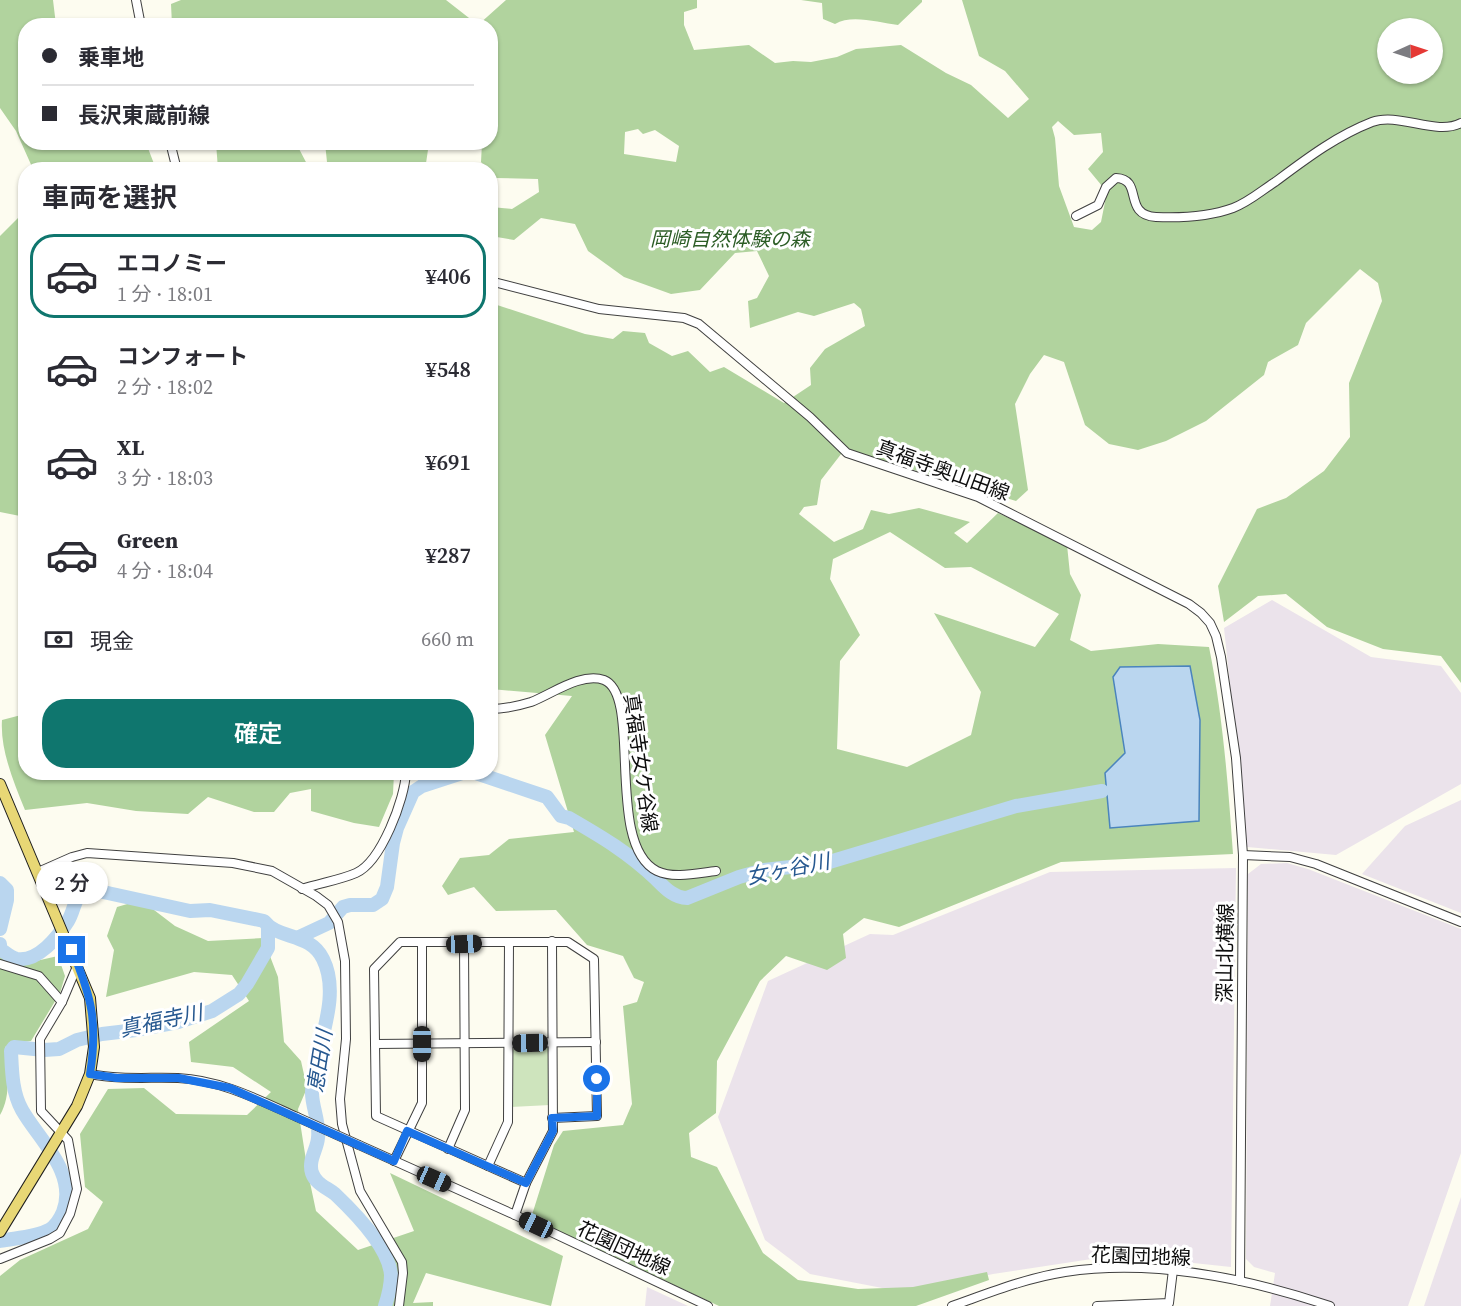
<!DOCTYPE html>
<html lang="ja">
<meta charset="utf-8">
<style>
:root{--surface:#fff;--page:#f7f7f7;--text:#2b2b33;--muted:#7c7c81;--line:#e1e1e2;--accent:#0f766e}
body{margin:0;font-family:"Source Serif 4","Noto Sans JP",serif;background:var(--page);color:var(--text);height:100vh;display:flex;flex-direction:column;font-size:22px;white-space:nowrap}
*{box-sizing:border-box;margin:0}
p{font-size:20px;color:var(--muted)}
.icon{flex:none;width:33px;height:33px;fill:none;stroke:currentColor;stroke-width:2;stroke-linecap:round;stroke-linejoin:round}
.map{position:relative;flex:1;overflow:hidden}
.panel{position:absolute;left:18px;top:162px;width:480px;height:618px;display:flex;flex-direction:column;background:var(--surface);border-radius:24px;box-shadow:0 2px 4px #0004}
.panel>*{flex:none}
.banner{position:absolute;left:18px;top:18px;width:480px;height:132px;border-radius:24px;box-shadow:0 2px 4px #0004;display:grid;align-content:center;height:132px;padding:0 24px;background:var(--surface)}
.needle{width:39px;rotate:87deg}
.fabs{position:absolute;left:1377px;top:18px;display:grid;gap:12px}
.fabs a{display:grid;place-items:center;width:66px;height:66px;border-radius:50%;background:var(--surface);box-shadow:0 2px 4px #0004;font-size:30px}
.end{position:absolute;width:27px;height:27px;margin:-14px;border:8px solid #1a73e8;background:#fff;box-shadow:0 0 0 3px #fff}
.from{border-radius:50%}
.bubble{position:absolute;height:42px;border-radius:21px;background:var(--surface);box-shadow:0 2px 4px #0004;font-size:20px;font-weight:600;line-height:42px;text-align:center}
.car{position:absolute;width:18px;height:36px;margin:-18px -9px;border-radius:8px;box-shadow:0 0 4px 2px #0007;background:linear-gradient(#222 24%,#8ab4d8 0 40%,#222 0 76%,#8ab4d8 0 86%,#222 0)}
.banner b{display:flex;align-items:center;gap:21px;height:57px;font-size:22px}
.banner b+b{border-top:2px solid var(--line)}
.banner i{width:15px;height:15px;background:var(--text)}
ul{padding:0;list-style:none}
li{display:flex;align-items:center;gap:18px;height:84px;margin:0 12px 9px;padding:0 12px;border:3px solid transparent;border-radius:24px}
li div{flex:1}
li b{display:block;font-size:22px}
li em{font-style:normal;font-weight:600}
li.active{border-color:var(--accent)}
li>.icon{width:54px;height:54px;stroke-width:1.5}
h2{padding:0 24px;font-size:27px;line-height:72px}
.pay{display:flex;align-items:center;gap:15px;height:66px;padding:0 24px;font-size:22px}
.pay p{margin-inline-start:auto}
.action{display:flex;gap:12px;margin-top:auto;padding:12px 24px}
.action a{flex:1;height:69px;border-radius:24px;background:var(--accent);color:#fff;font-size:24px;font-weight:600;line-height:69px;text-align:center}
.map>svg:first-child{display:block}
</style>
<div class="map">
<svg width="1461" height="1306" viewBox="0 0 1461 1306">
<rect width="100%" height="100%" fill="#fdfcf0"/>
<g fill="#ebe3eb">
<path d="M1272,600L1371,657L1441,666L1461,693V784L1336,855L1247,847L1224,628Z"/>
<path d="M1461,800V913L1362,874L1405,826Z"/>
<path d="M1287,863L1308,869L1461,929V1153L1408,1306H1270L1275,1273L1254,1267L1246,1259L1248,874L1261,864Z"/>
<path d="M1236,868L1231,1267L1118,1255L993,1274L908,1293L810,1274L765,1240L718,1117L768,981L870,934L893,935L1050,872Z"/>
<path d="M1461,1197V1306H1424Z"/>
<path d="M647,1287L688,1306H645Z"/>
</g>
<path fill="#cee4bd" d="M550,1046V1105L511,1107L510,1047Z"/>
<g fill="#b1d39e" fill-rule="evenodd">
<path d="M0,0H53L56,25L26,26L25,71L19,77L25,84L26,142L146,143L156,169H33L16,131L0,108Z"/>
<path d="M181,0H446L478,25L506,0H697V8L684,12V25L694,50L749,45L775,63L793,61L811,62L837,57L856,49L901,45L946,73L971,85L1008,118L1029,99L1005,71L979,56L962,0H1461V683L1441,656L1383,649L1327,627L1286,594L1258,596L1224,622L1218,586L1257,509L1286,498L1324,471L1350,437L1349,383L1382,301L1378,283L1360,269L1306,323L1298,345L1268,362L1264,375L1206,421L1166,441L1138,450L1109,444L1085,425L1064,362L1044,355L1030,374L1015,404L1028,490L1016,501L845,449L821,480L817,505L804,507L799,514L834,542L863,529L871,510L889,514L919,508L970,522L954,533L967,543L998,513L1067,545L1070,574L1081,595L1070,640L1091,651L1158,644L1209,647C1223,716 1228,784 1233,854L1061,862L899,927L864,918L843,934L846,958L827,970L786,956L760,981L717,1061L716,1113L689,1133L691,1157L717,1167L763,1253L798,1280L858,1289L913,1287L987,1272L989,1280L916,1306H719L531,1218L554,1145L563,1131L623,1125L632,1104L623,1006L637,1002L644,982L634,978L623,956L587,945L556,910L496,911L474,887L448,895L442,886L460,858L489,855L509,839L574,832L545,735L572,696L491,689V303L585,334L613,339L623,331L645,333L649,343L672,356L688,351L710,372L724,367L784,403L811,385L810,368L825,349L865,326L861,309L854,303L814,316L798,312L750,328L748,301L757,298L769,276L757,251L735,253L700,290L671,294L624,277L588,251L575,224L541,218L514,240L491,236V207L512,209L539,192L538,179L494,178L491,174L490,170L487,169L481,162L482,143L490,142V26L172,25L171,4ZM1388,28H1432V74H1388ZM1058,121L1074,135L1101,133L1103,152L1088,169L1107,192L1101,222L1092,230L1074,227L1059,186L1055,138L1052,127ZM638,129L643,134L655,130L679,146L676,162L624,154L625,132ZM890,532L945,568L971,567L1059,614L1035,647L934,613L981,692L971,735L907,767L837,749L840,661L860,635L830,579L833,559Z"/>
<path d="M801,0H922V2L898,25C879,23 852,14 835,24L823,19L822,3Z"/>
<path d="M216,143H296L308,166L327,162L325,143H429L425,170L218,169Z"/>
<path d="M25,211V517L0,512V236Z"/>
<path d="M25,714L26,772L394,773L393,794L379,827L354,823L311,811V789L290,793L274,812H254L208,797L188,814L136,811L87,803L25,810C14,783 0,750 2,720Z"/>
<path d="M141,900L175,926L208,941L263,938L278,977L284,1042L301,1061L307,1088L298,1109L308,1173L316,1211L358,1250L414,1231L390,1173L563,1256L551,1306L426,1273L413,1303L433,1302V1306H0V1276L20,1260L88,1229L103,1202L85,1187L80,1134L108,1089L144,1088L176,1114L247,1115L271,1092L233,1067L191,1062L189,1042L249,1001L232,975L194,972L106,997L114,950L107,936L117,907Z"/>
<path d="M0,955L6,961L27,963L58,956L65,976L60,993L31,1041L15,1043L5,1047C7,1069 12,1094 0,1115Z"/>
</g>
<path fill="#bad6ef" stroke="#4a84bd" stroke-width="1.5" d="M1190,666L1200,720L1199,821L1110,828L1105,773L1125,753L1113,677L1120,667Z"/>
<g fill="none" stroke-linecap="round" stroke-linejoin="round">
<g stroke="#bad6ef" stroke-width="14">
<path d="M473,772L547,797L561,816L569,818C602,837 629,853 656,879C665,888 674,898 687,898L739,877L764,870L826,863L1016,806L1102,791"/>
<path d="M0,883L7,890V900L0,929"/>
<path d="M299,937L329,923L343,907L350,905H373L382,899L387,887L393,843L397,828L413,792L422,786L465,772"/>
<path d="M0,944V949C5,952 11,958 17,959C38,962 58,937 68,921C74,911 74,900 82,891L94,890L190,911L210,910L264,921C278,940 310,932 323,959C343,999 313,1051 312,1093C312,1107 320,1123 318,1138C317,1150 308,1160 312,1173C316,1184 326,1187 335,1194C354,1212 389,1247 391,1275C391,1285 388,1297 385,1306"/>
<path d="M0,1241C15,1238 36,1237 49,1230C56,1226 60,1219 63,1212C78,1173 39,1140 22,1110C12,1092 12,1071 11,1051L14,1047L44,1050L59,1049L77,1040L102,1034L136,1030L178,1022L212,1011L239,994L247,984L268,948V926"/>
</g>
<defs>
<g id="minor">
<path d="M136,0L141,26"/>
<path d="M170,142L177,170"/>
<path d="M1076,216L1098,205L1106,187L1116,178C1144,179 1122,215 1156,217C1180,218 1211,216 1233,208C1249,202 1261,191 1275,182C1306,159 1336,136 1372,122C1399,112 1436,136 1461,123"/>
<path d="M490,281L599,309L684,318L699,324L810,417L847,453L978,497L1189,604L1201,613L1210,623L1216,636L1221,657L1236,758L1243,855L1240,1281"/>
<path d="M490,709C504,709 518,706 531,702C552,694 581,672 604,680C643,695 604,845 657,871C674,879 698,873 716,871"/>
<path d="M1243,855L1290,857L1316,864L1461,922"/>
<path d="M38,872L72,857L87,853L233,863L272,871L316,896L328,905L338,922L345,961L346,1039L340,1099L342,1124L360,1191L402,1262L403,1273L399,1306"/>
<path d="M302,889C320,883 340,880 356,873C381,862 405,799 406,772"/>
<path d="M0,964L39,976L62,1002"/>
<path d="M375,1044L596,1042"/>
<path d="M90,1074C120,1080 149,1077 178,1078C221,1080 259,1100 297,1117"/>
<path d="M359,1145L515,1215L708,1306"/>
<path d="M448,1149L465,1110L464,943"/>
<path d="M394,1161L422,1103V943"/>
<path d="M488,1166L508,1122L509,942"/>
<path d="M526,1183L376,1116L374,969L400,942H568L594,959L597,1116L552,1118"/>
<path d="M515,1215L526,1183L553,1131L552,941"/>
<path d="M0,1259L50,1239L60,1233L70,1214L77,1189L68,1140L41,1111L40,1039L62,1002L78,964"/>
<path d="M952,1306C989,1293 1026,1278 1065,1272C1154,1259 1247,1278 1330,1306"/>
<path d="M1097,1306L1169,1303L1173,1270"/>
</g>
<path id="major" d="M0,784L90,998L94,1047L90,1074L77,1106L0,1232"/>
</defs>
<use href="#minor" stroke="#404040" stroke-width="10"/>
<use href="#major" stroke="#1e1e1e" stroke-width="12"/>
<use href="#minor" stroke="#fff" stroke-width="8"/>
<use href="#major" stroke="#e8d775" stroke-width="10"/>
<defs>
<path id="minor-bridge" d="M297,1117L359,1145"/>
</defs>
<use href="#minor-bridge" stroke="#404040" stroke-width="10" stroke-linecap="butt"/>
<use href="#minor-bridge" stroke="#fff" stroke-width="8"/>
</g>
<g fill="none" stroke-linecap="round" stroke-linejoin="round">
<path stroke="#1a73e8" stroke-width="8" d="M72,950C92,998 98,1023 90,1074L117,1078H179L230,1088L394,1161L407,1131L526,1183L553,1131L552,1118L597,1116V1079"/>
</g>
<g text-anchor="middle" stroke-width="6" stroke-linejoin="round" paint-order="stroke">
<g font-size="20" font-style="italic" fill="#2c5d26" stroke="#fff">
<text x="730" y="246">岡崎自然体験の森</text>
</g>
<g font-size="20" fill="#0d0d0d" stroke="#fff">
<text transform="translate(943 470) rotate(20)" y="7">真福寺奥山田線</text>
<text transform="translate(641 763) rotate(82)" y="7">真福寺女ケ谷線</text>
<text transform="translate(1225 953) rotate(-89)" y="7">深山北横線</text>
<text transform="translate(624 1248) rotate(25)" y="7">花園団地線</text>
<text transform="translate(1141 1256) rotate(2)" y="7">花園団地線</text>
</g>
<g font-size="21" font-style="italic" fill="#265890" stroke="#fff">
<text transform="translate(788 869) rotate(-11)" y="7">女ヶ谷川</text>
<text transform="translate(161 1021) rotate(-12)" y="7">真福寺川</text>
<text transform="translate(320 1061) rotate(-81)" y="7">恵田川</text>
</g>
</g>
</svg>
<div class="fabs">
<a><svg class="needle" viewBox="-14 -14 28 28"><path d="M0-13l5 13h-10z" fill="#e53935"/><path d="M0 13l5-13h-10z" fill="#7c7c81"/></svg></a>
</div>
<i class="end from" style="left:597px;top:1079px"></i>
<i class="end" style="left:72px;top:950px"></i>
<div class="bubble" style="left:36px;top:862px;width:72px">2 分</div>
<i class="car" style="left:464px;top:944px;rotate:88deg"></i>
<i class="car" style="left:530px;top:1043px;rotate:269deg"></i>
<i class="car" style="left:422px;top:1044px;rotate:180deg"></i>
<i class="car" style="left:434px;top:1179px;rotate:114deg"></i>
<i class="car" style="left:536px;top:1225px;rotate:295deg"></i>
<div class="banner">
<b><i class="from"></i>乗車地</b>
<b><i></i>長沢東蔵前線</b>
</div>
<section class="panel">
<h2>車両を選択</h2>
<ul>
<li class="active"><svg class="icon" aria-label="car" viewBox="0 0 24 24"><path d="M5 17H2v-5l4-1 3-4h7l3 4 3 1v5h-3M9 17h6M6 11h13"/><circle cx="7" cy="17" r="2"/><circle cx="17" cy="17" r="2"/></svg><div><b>エコノミー</b><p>1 分 · 18:01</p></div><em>¥406</em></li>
<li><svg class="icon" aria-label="car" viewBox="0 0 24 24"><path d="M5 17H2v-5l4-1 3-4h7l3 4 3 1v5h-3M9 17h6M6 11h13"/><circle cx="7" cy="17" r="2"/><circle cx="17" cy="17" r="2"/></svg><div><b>コンフォート</b><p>2 分 · 18:02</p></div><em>¥548</em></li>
<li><svg class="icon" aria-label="car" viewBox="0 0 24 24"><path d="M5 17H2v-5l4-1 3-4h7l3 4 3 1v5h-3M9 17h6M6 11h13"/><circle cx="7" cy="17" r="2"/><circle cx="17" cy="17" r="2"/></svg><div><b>XL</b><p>3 分 · 18:03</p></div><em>¥691</em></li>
<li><svg class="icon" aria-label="car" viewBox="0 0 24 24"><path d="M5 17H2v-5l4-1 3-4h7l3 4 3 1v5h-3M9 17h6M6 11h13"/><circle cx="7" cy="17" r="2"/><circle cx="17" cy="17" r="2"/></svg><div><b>Green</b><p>4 分 · 18:04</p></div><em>¥287</em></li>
</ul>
<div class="pay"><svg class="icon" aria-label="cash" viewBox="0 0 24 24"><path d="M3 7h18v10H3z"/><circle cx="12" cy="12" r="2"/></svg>現金<p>660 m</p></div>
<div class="action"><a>確定</a></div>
</section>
</div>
